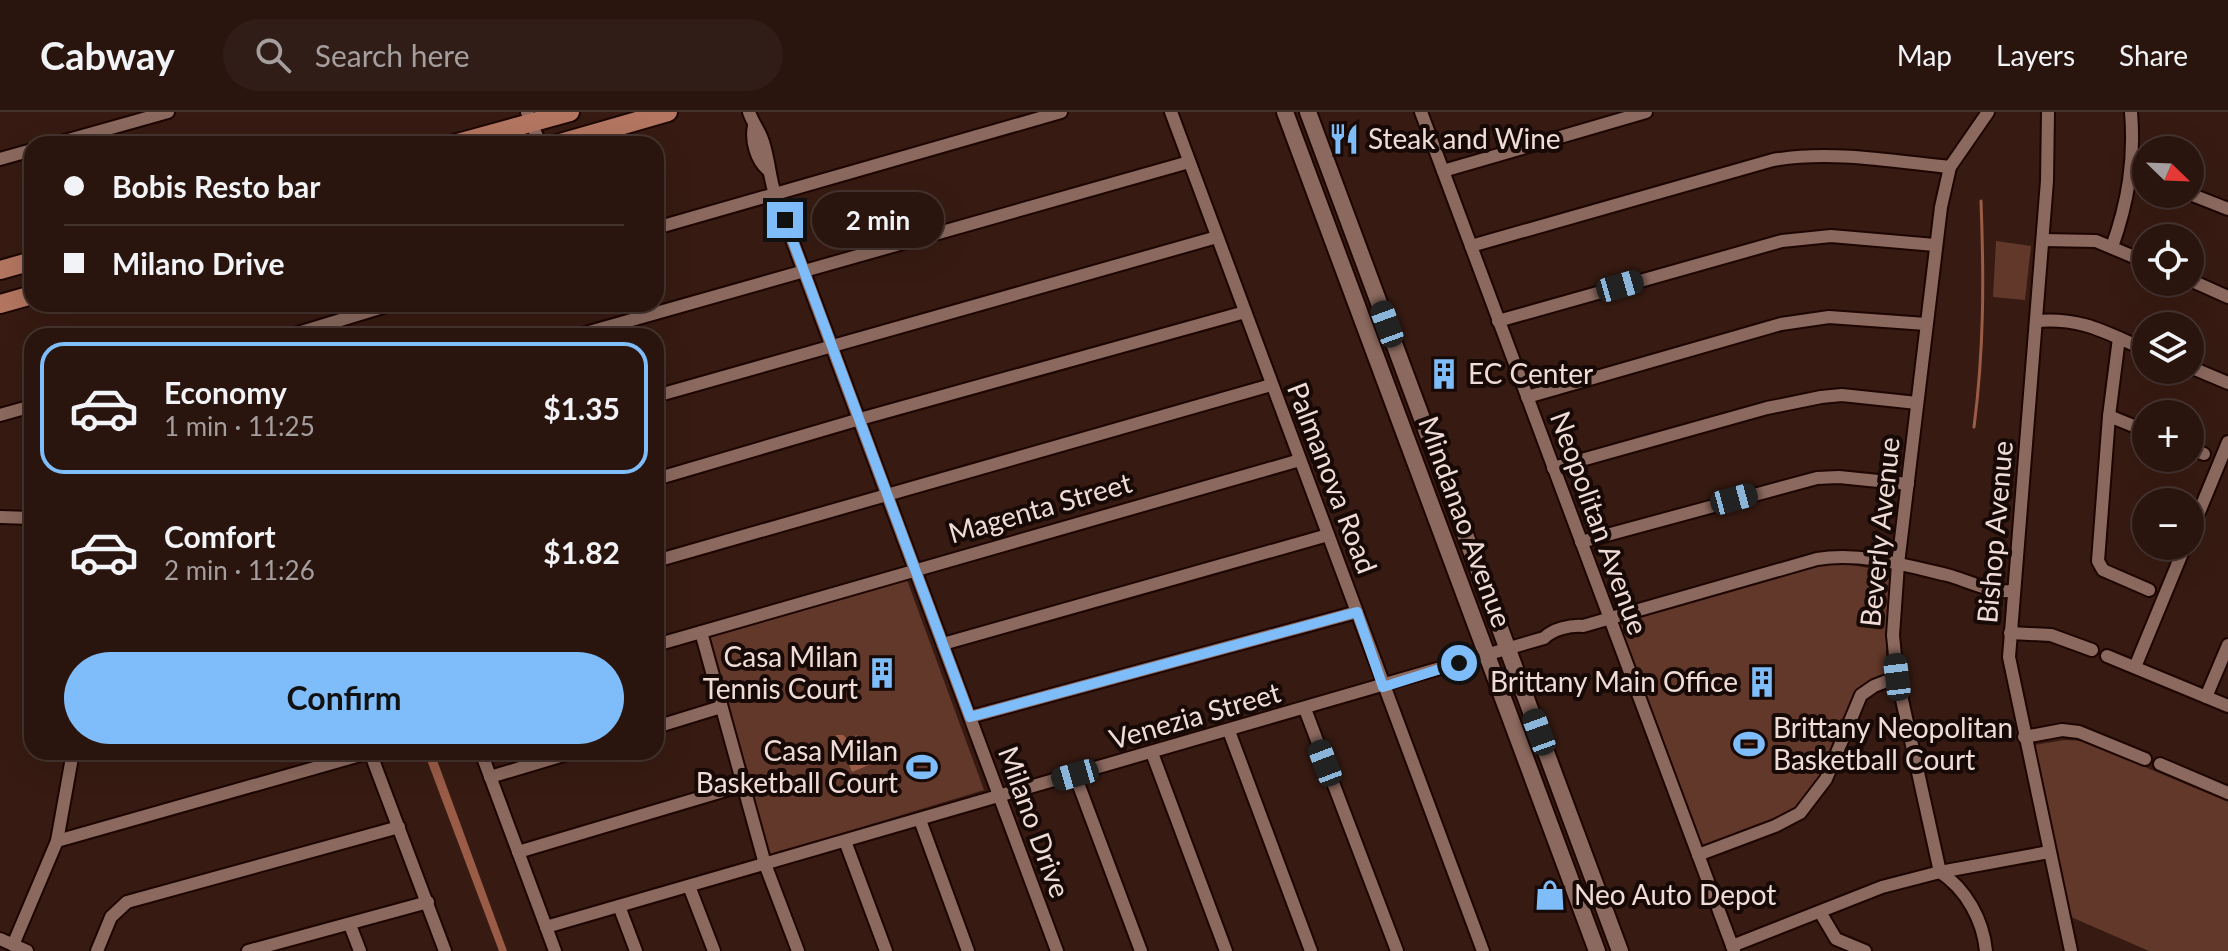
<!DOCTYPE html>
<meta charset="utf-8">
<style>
:root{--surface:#29140e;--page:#311d17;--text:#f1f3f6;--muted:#a59e9e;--line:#45332e;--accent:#7fbdfa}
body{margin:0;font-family:Lato,sans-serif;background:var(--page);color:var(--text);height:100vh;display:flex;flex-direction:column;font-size:30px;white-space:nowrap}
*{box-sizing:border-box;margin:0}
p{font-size:26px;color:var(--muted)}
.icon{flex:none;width:44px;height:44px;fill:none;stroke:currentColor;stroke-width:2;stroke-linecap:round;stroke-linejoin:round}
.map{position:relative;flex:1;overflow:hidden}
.details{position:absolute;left:24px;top:216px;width:640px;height:432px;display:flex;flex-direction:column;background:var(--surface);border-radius:24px;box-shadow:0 8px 32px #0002,0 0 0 2px var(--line)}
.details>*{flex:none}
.top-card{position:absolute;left:24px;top:24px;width:640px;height:176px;border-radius:24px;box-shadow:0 8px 32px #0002,0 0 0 2px var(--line);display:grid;align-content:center;height:176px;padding:0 40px;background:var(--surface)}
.needle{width:52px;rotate:113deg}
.controls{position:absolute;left:2132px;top:24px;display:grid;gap:16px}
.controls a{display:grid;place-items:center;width:72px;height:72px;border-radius:50%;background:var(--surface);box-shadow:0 8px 32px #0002,0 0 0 2px var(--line);font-size:40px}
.end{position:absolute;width:36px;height:36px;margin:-18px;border:10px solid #7fbdfa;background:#111;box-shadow:0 0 0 4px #111}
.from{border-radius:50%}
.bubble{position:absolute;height:56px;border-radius:28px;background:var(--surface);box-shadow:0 8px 32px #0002,0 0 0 2px var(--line);font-size:26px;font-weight:700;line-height:56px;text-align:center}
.car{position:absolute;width:24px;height:48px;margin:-24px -12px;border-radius:10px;box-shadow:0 0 6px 2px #0007;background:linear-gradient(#222 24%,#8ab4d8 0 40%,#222 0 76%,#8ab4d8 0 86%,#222 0)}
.top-card b{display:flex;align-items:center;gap:28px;height:76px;font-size:30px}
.top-card b+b{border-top:2px solid var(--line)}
.top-card i{width:20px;height:20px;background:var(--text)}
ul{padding:14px 0 0;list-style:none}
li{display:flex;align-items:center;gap:24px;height:132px;margin:0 16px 12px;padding:0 24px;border:4px solid transparent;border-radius:24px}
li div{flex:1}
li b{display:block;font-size:30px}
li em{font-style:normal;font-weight:700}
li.active{border-color:var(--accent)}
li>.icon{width:72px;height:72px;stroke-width:1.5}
.cta{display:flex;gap:16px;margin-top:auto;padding:16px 40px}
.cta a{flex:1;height:92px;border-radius:48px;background:var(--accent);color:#111;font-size:32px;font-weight:700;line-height:92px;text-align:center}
header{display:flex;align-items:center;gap:48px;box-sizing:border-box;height:112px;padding:0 40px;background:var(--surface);border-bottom:2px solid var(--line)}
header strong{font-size:38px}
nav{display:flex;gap:44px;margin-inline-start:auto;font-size:28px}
.search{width:560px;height:72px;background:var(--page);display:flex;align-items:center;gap:20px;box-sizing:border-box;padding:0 28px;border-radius:44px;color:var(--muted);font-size:30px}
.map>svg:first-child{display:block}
</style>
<header>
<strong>Cabway</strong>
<div class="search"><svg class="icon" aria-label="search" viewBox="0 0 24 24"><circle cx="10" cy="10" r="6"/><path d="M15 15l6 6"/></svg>Search here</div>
<nav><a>Map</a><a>Layers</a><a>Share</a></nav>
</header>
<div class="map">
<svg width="2228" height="839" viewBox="0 0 2228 839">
<rect width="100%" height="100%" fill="#371b12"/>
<g fill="#62382a">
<path d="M1996,129L2031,134L2025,188L1993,185Z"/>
<path d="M1841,451L1890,460L1885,564C1877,568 1864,572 1859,580C1828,618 1830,674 1786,703L1706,734L1698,731L1617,511L1821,452Z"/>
<path d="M907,468L984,678L770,743L707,525Z"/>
<path d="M2065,628L2083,629L2228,690V839H2149L2071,805L2034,633Z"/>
</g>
<g fill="#9a5c47">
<path d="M836,623H843L847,627L857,623L869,653L852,660L843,638L835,637L831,632Z"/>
<path d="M424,640H434L507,839H499Z"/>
</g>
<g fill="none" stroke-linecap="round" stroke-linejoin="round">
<path stroke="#9a5c47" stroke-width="3" d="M1974,315C1984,238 1984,166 1981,89"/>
<defs>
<g id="minor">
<path d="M527,0L540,32"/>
<path d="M749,0C753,12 760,19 763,30C769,48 769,64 775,82L1057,839"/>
<path d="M1171,0L1483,839"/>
<path d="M1421,0L1734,839"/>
<path d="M2048,0L2047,69L2009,545L2071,839"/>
<path d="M754,14C751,28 756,47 767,57"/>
<path d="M54,32L168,0"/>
<path d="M0,47L32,38"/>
<path d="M1443,59L1646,0"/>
<path d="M2190,82L2228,97"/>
<path d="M656,116L1061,0"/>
<path d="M2043,128L2096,129L2146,150"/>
<path d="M1471,134L1773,48C1831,38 1891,49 1950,55"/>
<path d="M2112,135C2128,90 2135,48 2131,0"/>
<path d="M2190,168L2228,185"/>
<path d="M1498,209L1782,129L1831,124L1935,133"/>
<path d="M2037,209C2084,206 2104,220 2146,238"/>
<path d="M288,224L393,192"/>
<path d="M575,224L1189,50"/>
<path d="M2119,226L2109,304L2098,449L2103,458L2149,478"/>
<path d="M2190,255L2228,271"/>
<path d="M656,284L1217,125"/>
<path d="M1527,285L1781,212L1829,205L1926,212"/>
<path d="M0,303L32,294"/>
<path d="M2109,304L2146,319"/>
<path d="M2190,336L2204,342"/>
<path d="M1553,356L1767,296L1821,285L1842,283L1917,291"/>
<path d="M656,367L860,307L1245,200"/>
<path d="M0,405L32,406"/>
<path d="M2190,422L2228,330"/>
<path d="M1581,430L1817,366L1839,365L1908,372"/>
<path d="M656,449L1271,273"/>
<path d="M701,520L765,752L798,839"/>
<path d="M2010,521L2051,523L2092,538"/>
<path d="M943,532L1328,423"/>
<path d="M656,533L1300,348"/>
<path d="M2107,544L2228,594"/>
<path d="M2135,555L2185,434"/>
<path d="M2206,585L2228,533"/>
<path d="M1305,597L1397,839"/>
<path d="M970,605L1357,500"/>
<path d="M656,615L721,595"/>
<path d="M1229,619L1311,839"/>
<path d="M2024,625L2062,618L2079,620L2145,647"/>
<path d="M370,640L445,839"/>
<path d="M481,640L555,839"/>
<path d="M1152,641L1226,839"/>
<path d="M2160,652L2228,681"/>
<path d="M1075,663L1141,839"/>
<path d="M490,665L574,640"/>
<path d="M920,708L968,839"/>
<path d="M57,729L371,640"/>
<path d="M845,729L886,839"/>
<path d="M518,740L743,673"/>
<path d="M1698,743L1775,714L1800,701L1826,667L1861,583L1874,574L1897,565"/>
<path d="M689,774L714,839"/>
<path d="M619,794L636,839"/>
<path d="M1820,800L1836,827L1865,839"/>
<path d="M350,813L360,839"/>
<path d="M546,815L1544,526C1553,517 1570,513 1583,514L1817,447C1860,440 1905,453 1947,463C1964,467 1997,484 2013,478"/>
<path d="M0,827L27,839"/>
<path d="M13,833L57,729L73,640"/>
<path d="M1732,834L1882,775L1940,760L2049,740"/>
<path d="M97,839L111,805L127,790L399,715"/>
<path d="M248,839L428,790"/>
<path d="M1986,839C1983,808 1966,777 1940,760L1897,565L1893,523L1898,452L1941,95L1950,55L1988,0"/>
</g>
<g id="secondary">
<path d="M1285,0L1597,839"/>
<path d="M1308,0L1620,839"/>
</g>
<g id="primary">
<path d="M454,32L570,0"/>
<path d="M557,32L668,0"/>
<path d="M0,158L32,149"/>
<path d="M0,192L32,183"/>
</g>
</defs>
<use href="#minor" stroke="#1d0501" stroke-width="16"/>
<use href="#secondary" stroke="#1d0501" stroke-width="20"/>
<use href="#primary" stroke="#1d0501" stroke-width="22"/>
<use href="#minor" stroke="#8b695e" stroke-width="12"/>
<use href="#secondary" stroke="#8b695e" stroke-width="16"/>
<use href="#primary" stroke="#b47661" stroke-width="18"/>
</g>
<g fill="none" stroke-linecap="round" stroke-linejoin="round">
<path stroke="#7fbdfa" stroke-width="10" d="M785,108L970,605L1357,500L1383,575L1459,551"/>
</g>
<defs>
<symbol id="restaurant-bare" viewBox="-9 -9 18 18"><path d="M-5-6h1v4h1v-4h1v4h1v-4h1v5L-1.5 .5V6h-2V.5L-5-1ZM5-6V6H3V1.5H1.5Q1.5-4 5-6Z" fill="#7fbdfa" stroke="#160906" stroke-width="2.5" paint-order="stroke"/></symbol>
<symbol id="building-bare" viewBox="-9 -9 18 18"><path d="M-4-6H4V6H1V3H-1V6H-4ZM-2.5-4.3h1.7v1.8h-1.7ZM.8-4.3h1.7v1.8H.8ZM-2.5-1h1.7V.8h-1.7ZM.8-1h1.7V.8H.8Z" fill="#7fbdfa" stroke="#160906" stroke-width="2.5" paint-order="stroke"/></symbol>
<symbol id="stadium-bare" viewBox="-9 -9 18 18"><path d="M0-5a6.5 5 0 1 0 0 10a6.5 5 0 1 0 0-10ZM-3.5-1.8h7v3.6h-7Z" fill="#7fbdfa" stroke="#160906" stroke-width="2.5" paint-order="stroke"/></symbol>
<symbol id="shop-bare" viewBox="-9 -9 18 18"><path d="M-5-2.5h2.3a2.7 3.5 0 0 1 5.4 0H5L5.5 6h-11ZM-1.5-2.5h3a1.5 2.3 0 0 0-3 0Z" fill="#7fbdfa" stroke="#160906" stroke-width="2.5" paint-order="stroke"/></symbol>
</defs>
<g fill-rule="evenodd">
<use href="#restaurant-bare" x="1322" y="5" width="44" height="44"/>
<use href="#building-bare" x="1422" y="240" width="44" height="44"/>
<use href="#building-bare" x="860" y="539" width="44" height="44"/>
<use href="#building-bare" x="1740" y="548" width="44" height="44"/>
<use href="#stadium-bare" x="1727" y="610" width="44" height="44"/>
<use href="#stadium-bare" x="900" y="633" width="44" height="44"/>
<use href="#shop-bare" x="1528" y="761" width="44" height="44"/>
</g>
<g text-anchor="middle" stroke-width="8" stroke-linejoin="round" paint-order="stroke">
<g font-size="28" fill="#f0dcd6" stroke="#160906" text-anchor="start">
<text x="1368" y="37">Steak and Wine</text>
<text x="1468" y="272">EC Center</text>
<text x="858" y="555" text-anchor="end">Casa Milan<tspan x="858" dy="32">Tennis Court</tspan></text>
<text x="1738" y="580" text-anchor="end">Brittany Main Office</text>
<text x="1773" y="626">Brittany Neopolitan<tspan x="1773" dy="32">Basketball Court</tspan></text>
<text x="898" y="649" text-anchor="end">Casa Milan<tspan x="898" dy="32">Basketball Court</tspan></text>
<text x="1574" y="793">Neo Auto Depot</text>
</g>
<g font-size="28" fill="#f0dcd6" stroke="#160906">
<text transform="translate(1332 366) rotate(69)" y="10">Palmanova Road</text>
<text transform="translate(1040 396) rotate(-16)" y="10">Magenta Street</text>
<text transform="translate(1465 410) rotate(70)" y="10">Mindanao Avenue</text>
<text transform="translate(1599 411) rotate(70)" y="10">Neopolitan Avenue</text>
<text transform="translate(1880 420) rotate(-84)" y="10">Beverly Avenue</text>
<text transform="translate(1995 420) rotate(-85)" y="10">Bishop Avenue</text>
<text transform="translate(1195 604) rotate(-16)" y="10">Venezia Street</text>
<text transform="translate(1034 710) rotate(70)" y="10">Milano Drive</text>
</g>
</g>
</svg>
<div class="controls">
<a><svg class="needle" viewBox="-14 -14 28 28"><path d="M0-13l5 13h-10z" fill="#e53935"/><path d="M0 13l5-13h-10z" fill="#a59e9e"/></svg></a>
<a><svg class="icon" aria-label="locate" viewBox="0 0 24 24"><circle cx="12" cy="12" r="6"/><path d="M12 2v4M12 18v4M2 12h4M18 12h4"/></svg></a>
<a><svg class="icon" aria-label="layers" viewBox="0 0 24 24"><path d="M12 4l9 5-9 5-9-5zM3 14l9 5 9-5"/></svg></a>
<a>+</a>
<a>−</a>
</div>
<i class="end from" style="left:1459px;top:551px"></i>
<i class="end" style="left:785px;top:108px"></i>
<div class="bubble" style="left:812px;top:80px;width:132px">2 min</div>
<i class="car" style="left:1620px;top:174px;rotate:74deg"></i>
<i class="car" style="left:1387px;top:212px;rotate:340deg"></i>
<i class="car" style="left:1734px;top:387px;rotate:75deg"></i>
<i class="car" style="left:1897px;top:565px;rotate:353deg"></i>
<i class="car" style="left:1539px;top:620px;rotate:340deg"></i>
<i class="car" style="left:1325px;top:651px;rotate:339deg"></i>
<i class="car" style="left:1075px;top:663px;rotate:254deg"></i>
<div class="top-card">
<b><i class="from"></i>Bobis Resto bar</b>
<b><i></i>Milano Drive</b>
</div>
<section class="details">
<ul>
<li class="active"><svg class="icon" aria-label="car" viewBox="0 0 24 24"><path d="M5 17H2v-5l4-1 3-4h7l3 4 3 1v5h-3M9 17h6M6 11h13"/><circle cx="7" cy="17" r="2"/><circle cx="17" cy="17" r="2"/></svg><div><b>Economy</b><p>1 min · 11:25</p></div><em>$1.35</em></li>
<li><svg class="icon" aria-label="car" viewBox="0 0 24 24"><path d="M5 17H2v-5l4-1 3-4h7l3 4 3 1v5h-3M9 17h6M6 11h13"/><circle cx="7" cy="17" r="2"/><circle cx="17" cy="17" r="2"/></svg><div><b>Comfort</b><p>2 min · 11:26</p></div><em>$1.82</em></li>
</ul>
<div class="cta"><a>Confirm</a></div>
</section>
</div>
